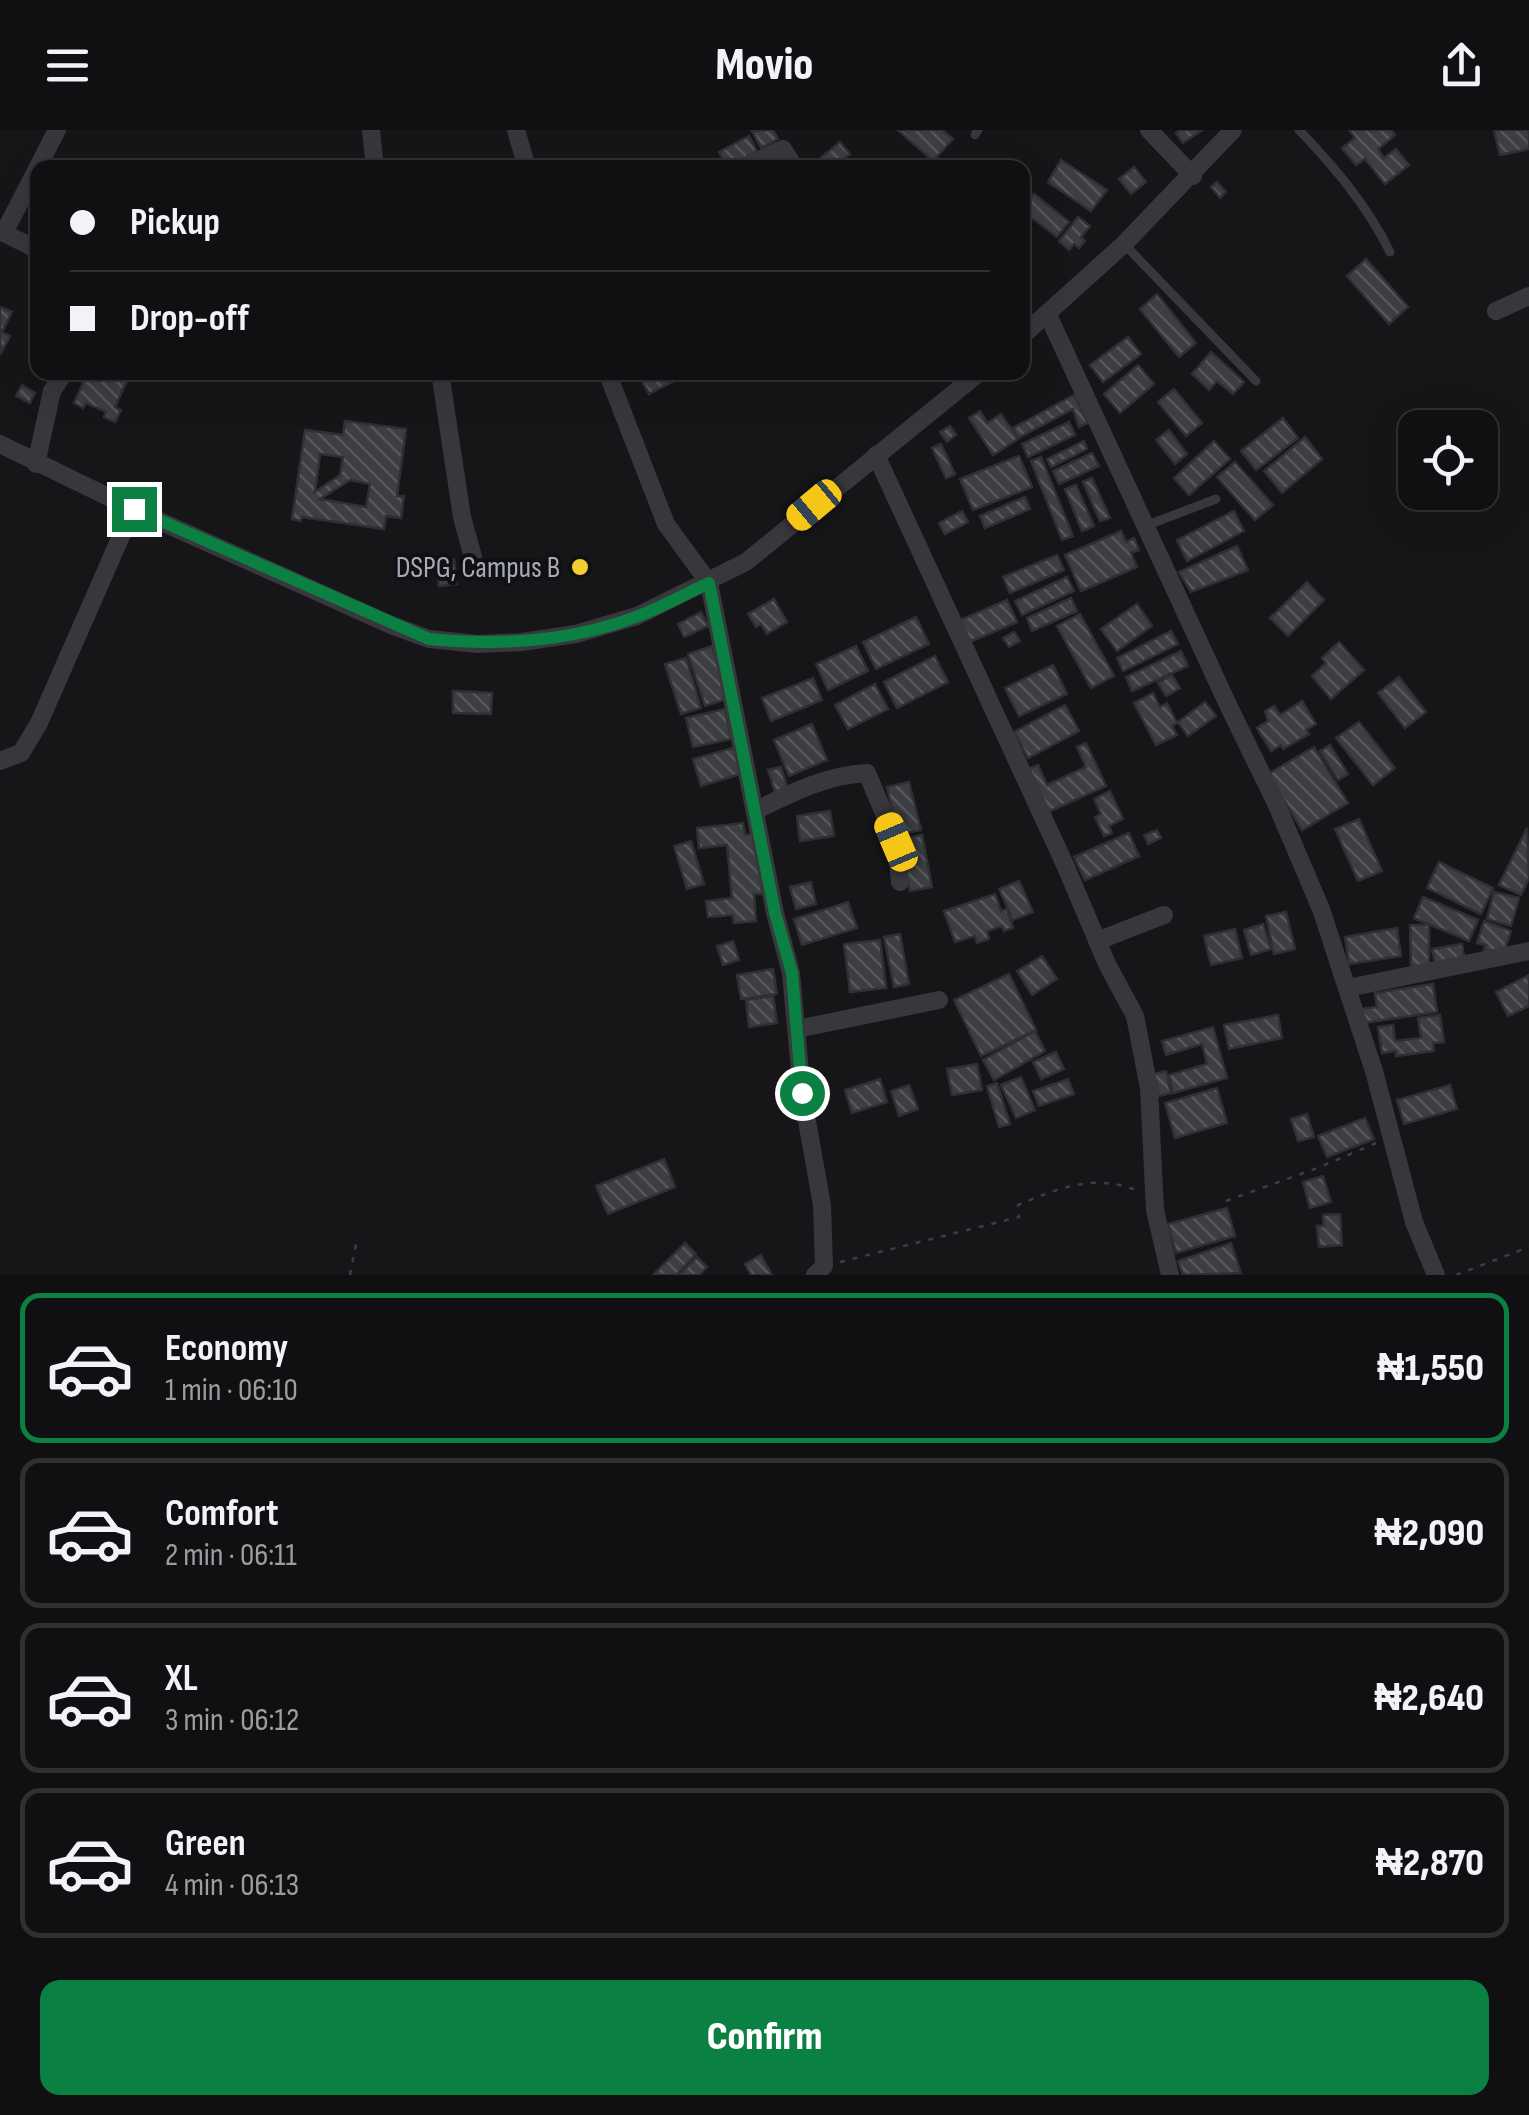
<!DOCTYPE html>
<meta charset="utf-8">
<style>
:root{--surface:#101012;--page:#19191b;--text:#f1f3f6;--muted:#9c9d9f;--line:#303032;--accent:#0b8043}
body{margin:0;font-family:"Sofia Sans Condensed",sans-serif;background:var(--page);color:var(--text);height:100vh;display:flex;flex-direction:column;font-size:38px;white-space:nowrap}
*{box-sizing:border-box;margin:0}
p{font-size:32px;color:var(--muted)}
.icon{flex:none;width:55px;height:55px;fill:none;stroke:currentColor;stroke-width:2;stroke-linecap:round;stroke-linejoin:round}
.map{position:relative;height:1145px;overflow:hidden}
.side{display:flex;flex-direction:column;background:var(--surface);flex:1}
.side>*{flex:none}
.guide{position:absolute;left:30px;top:30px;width:1000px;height:220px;border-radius:20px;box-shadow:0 10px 40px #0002,0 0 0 2px var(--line);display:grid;align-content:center;height:220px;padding:0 40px;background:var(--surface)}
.buttons{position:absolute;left:1398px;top:280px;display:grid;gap:20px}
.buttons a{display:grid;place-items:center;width:100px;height:100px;border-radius:20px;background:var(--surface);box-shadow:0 10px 40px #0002,0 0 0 2px var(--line);font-size:50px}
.end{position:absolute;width:45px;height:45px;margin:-22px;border:12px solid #0b8043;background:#fff;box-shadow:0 0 0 5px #fff}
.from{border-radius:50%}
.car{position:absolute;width:30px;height:60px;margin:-30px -15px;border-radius:12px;box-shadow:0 0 8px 2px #0007;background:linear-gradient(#f5c518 24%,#345 0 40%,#f5c518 0 76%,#345 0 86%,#f5c518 0)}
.guide b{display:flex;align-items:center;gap:35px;height:95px;font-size:38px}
.guide b+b{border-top:2px solid var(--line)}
.guide i{width:25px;height:25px;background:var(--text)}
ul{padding:18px 0 0;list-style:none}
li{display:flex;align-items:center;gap:30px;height:150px;margin:0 20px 15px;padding:0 20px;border:5px solid var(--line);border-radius:20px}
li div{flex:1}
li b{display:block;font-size:38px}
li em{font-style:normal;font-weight:800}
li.on{border-color:var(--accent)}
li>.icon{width:90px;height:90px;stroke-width:1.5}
.button{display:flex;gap:20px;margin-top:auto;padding:20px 40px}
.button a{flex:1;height:115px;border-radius:20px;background:var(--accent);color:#fff;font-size:40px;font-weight:800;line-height:115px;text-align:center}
header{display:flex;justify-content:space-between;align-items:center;height:130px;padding:0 40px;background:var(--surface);font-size:45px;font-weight:800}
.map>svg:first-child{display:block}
</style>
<header><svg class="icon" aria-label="menu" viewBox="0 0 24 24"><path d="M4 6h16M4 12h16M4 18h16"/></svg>Movio<svg class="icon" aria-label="share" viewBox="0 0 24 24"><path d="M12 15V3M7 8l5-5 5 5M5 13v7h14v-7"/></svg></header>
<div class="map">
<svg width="1529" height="1145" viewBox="0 0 1529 1145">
<defs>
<pattern id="building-back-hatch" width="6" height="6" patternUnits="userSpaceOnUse" patternTransform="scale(2.5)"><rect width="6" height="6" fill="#3d3e42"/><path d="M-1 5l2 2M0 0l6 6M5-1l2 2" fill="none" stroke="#56575b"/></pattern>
</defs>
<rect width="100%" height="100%" fill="#161618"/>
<g fill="url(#building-back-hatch)" stroke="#303034" stroke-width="2.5" fill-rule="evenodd">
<path d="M773,0L778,9L761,18L752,1Z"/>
<path d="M898,0H942L953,9L933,31Z"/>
<path d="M1180,0H1202L1183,13L1176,3Z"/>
<path d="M1349,0H1391L1395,5L1378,19L1384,28L1396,19L1409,35L1385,54L1365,29L1356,35L1342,18L1355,8Z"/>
<path d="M1494,0H1529V19L1500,25Z"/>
<path d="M749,6L757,21L728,37L719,22Z"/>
<path d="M840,12L850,24L843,29L849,37L816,38L813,34Z"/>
<path d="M1061,30L1107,60L1091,81L1048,52Z"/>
<path d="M1134,37L1146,52L1131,64L1119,49Z"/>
<path d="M1217,52L1226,62L1220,68L1211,57Z"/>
<path d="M1034,64L1069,92L1057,107L1022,80Z"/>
<path d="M1078,87L1090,96L1081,107L1085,111L1079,118L1074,114L1069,120L1059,111Z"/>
<path d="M1366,129L1408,177L1389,194L1347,146Z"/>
<path d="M1157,164L1196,213L1179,227L1140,179Z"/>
<path d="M0,177L12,182L2,202L10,206L0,225Z"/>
<path d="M1128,207L1141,224L1103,252L1090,235Z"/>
<path d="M1211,222L1244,252L1233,264L1217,251L1209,260L1192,244Z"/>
<path d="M1138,235L1154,254L1120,283L1104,264Z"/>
<path d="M88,242H107L127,251L115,277L121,280L115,292L104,287L106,282L86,273L83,278L74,273Z"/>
<path d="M637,242H669L674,251L649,264Z"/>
<path d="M22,255L35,263L30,273L16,266Z"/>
<path d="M1174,259L1202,293L1186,306L1158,272Z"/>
<path d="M1074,265L1088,293L1079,297L1073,279L1018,308L1013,298Z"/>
<path d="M980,281L987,293L1001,284L1018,309L993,325L969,288Z"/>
<path d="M1283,288L1298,308L1256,340L1241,321Z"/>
<path d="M345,291L406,299L397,366H404L401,388L386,386L384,399L302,387L301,391L292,389L305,300L343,305ZM320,324L343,327L340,345L315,362ZM350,350L370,354L366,377L320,369Z"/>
<path d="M1069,292L1075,305L1028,327L1022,314Z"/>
<path d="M950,296L956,305L947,312L940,302Z"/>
<path d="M1169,300L1187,324L1175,334L1156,310Z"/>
<path d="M1305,307L1322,329L1282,363L1264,341Z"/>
<path d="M1084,311L1087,319L1051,337L1047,329Z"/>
<path d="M1214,311L1230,329L1189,365L1174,348Z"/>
<path d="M941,314L955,344L946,348L932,318Z"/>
<path d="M1092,323L1099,336L1059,354L1053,341Z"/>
<path d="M1019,326L1032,357L973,380L960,349Z"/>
<path d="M1041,327L1073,406L1062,410L1031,331Z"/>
<path d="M1235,332L1273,375L1255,390L1217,347Z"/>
<path d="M1092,348L1110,388L1100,391L1083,352Z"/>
<path d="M1076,355L1094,396L1082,401L1065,359Z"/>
<path d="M1025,367L1030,379L985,398L980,386Z"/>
<path d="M962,381L968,392L945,404L939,393Z"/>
<path d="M1234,381L1244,401L1187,431L1177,410Z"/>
<path d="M1121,401L1126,412L1134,408L1139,420L1131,423L1137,437L1081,461L1065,425Z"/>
<path d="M1237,416L1248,440L1191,462L1179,442Z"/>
<path d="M1057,425L1064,440L1010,463L1003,447Z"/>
<path d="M454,430L457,454L439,456L436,432Z"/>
<path d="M1067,447L1074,461L1022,485L1015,471Z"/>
<path d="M1307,452L1324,470L1288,506L1270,488Z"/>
<path d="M1071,468L1077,481L1032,501L1027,488Z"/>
<path d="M774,469L787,492L767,504L761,494L756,497L748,484Z"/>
<path d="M1007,470L1017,492L967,513L958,491Z"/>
<path d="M1137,474L1152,496L1117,521L1101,499Z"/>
<path d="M701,482L708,496L684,507L678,494Z"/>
<path d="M1080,484L1114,546L1091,558L1057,496Z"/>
<path d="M916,487L929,514L876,539L863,512Z"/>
<path d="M1171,501L1178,514L1123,541L1117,528Z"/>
<path d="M1014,502L1020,511L1009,517L1003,508Z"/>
<path d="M1339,512L1364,540L1331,569L1312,546L1326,533L1322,528Z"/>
<path d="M712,516L730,568L705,576L688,524Z"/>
<path d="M856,516L868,541L828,560L816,534Z"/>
<path d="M1181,521L1188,536L1132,561L1126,547Z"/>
<path d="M935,526L948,552L897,578L884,552Z"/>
<path d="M686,528L701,578L681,584L665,534Z"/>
<path d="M1053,535L1067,564L1019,586L1005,558Z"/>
<path d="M1172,545L1180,558L1166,566L1158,553Z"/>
<path d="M1399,547L1426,582L1405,598L1378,563Z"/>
<path d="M813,548L822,570L771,591L762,568Z"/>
<path d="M875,554L888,579L848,599L835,575Z"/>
<path d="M453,561L492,563L491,584L453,583Z"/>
<path d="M1153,563L1160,577L1167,573L1177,593L1172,596L1177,605L1156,615L1134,573Z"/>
<path d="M1302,571L1316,594L1306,600L1309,604L1283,619L1281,615L1271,621L1257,598L1268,591L1265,581L1274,576L1280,585Z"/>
<path d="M1205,572L1216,586L1188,606L1178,592Z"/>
<path d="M1065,575L1079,601L1028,628L1014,602Z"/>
<path d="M725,579L731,609L693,617L686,588Z"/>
<path d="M1359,592L1395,638L1373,655L1336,608Z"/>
<path d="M812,594L827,630L789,646L774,610Z"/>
<path d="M1086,613L1106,656L1044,684L1024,641L1038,635L1047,655L1086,637L1077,617Z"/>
<path d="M1330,615L1348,644L1338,650L1320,621Z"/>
<path d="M736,617L744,643L701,656L693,629Z"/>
<path d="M1314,617L1348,673L1302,700L1268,644Z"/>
<path d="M781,637L788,659L775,662L768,640Z"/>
<path d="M909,652L921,700L898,705L887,657Z"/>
<path d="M1110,661L1123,689L1109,696L1112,703L1104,706L1095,687L1101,684L1094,669Z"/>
<path d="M830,681L834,706L800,711L797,686Z"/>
<path d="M1359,689L1382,741L1358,751L1335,699Z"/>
<path d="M743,693L745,705L757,704L762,764H754L756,791L734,793L733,785L708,787L706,771L732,768L727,715L699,718L697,698Z"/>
<path d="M1527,698L1529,748L1521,765L1499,755Z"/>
<path d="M1157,700L1161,708L1148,714L1144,705Z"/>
<path d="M1129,703L1139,726L1085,750L1074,727Z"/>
<path d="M922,705L932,757L910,761L900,709Z"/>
<path d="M691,711L704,754L687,759L674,716Z"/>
<path d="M1439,732L1493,758L1481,784L1427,758Z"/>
<path d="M1019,751L1033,782L1013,790L999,759Z"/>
<path d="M811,752L816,774L796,779L790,757Z"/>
<path d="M1494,762L1519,768L1511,796L1487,789Z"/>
<path d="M995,764L1001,781L1007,779L1013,798L1004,801L1002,796L987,801L989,809L977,813L975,806L955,812L944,781Z"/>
<path d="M1423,767L1478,790L1469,811L1414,788Z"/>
<path d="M848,772L857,798L802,815L794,789Z"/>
<path d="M1286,782L1295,819L1274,824L1266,786Z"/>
<path d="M1484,791L1511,801L1504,822L1484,820L1486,815L1477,813Z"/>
<path d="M1263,794L1271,819L1251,825L1244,800Z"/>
<path d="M1410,795H1429V836H1411Z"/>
<path d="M1397,798L1401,826L1349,834L1345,807Z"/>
<path d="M1235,799L1242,828L1211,835L1204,806Z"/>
<path d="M900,804L909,854L894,857L884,807Z"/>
<path d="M880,810L886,858L850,862L844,814Z"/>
<path d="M733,811L739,830L723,835L717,816Z"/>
<path d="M1462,814L1465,832L1436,837L1432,819Z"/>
<path d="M1042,826L1057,849L1032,865L1017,841Z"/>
<path d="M773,839L777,864L741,869L737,845Z"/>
<path d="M1009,844L1036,900L981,926L954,870Z"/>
<path d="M1529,845V876L1508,886L1496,862Z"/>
<path d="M1433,854L1437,882L1363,893L1361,879L1377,877L1375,863Z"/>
<path d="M773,866L777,893L749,897L746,870Z"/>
<path d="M1278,885L1282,908L1229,919L1224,895Z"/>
<path d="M1440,885L1444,912L1433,913L1434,921L1396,926V921L1382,923L1378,897L1393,895L1395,911L1421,908L1418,888Z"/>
<path d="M1213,897L1227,948L1173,963L1169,945L1207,934L1202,914L1166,925L1162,911Z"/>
<path d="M1035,901L1045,921L994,950L983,930Z"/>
<path d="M1056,922L1064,939L1041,949L1033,932Z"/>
<path d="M977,934L982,960L952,965L947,939Z"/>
<path d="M1166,941L1171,963L1159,966L1154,944Z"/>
<path d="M1021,947L1035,980L1016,988L1001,955Z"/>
<path d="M880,949L887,972L852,983L845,960Z"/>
<path d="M1068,949L1074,964L1039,976L1033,961Z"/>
<path d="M997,953L1010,994L999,997L987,956Z"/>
<path d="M909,955L918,979L899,986L891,961Z"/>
<path d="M1450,955L1457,979L1404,994L1397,970Z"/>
<path d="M1217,958L1227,993L1175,1008L1165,973Z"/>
<path d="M1307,984L1314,1007L1298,1011L1291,989Z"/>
<path d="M1365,988L1374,1009L1327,1027L1318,1006Z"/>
<path d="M664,1029L675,1057L608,1084L596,1056Z"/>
<path d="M1323,1046L1331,1072L1310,1078L1303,1052Z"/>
<path d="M1227,1078L1235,1106L1176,1123L1168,1094Z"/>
<path d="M1340,1084L1342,1115L1319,1117L1317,1096H1324L1323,1085Z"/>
<path d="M685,1113L696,1124L676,1145H653Z"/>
<path d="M1231,1113L1241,1143L1183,1145L1178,1131Z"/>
<path d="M761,1125L772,1145H751L745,1134Z"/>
<path d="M697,1127L707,1137L699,1145H679Z"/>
</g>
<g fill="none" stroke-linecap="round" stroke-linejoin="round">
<g stroke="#3d3e44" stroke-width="2.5" stroke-dasharray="5 8" stroke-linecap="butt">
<path d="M1226,1071L1320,1037L1376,1013"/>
<path d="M840,1132L1019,1087L1018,1075C1059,1058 1095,1043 1138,1061"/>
<path d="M350,1145L357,1109"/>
<path d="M1456,1145L1529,1117"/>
</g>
<g stroke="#37373d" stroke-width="9">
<path d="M1299,0C1335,38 1367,75 1390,122"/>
<path d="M975,5L978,0"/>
<path d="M1124,114L1256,251"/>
<path d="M1145,396L1216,369"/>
</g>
<g stroke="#37373d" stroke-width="18">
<path d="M371,0L375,38"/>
<path d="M516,0L527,38"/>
<path d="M1149,0L1193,46"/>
<path d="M742,38L783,19L795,38"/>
<path d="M0,101L38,120"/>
<path d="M4,103L57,0"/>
<path d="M1496,181L1529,166"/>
<path d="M1048,185L1229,577L1275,671L1321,779L1374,941L1414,1092L1436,1145"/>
<path d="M1022,206L1124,114L1233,0"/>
<path d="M440,242L462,387L473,427"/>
<path d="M607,242L666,394L709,453L775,783L791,843L802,963L822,1075L824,1136L815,1145"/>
<path d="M0,314L133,379L391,495L429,509L478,514L522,512L576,504L637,486L746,432L980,242"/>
<path d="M876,325L1066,737L1107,834L1135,886L1149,958L1155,1080L1170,1145"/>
<path d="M36,334L52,261L65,242"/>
<path d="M0,631L21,623L39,593L133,379"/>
<path d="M757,680C793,662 827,645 867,643L896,712L900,752"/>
<path d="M1097,811L1164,785"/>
<path d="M1348,858L1529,821"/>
<path d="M797,899L939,870"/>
</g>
</g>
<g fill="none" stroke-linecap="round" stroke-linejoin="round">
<path stroke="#0b8043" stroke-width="12" d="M134,379L429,509C500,516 571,512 638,486C662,477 685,464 709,453L775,783L792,843L802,963"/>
</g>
<circle fill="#f6cd30" stroke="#111113" stroke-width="4" cx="580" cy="437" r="10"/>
<g text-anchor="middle" stroke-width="8" stroke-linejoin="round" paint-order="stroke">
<g font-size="30" fill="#a7aab8" stroke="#111113" text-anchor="end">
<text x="560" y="447">DSPG, Campus B</text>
</g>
</g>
</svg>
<div class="buttons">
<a><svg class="icon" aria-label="locate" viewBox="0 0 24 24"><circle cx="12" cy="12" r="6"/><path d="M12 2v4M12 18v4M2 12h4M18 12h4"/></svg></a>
</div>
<i class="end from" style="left:802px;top:963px"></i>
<i class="end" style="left:134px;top:379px"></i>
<i class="car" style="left:814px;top:375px;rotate:230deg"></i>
<i class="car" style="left:896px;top:712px;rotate:337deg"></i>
<div class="guide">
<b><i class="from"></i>Pickup</b>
<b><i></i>Drop-off</b>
</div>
</div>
<section class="side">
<ul>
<li class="on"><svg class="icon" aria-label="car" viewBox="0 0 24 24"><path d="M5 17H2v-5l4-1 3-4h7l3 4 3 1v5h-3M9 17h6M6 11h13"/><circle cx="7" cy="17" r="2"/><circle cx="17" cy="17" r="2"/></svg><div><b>Economy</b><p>1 min · 06:10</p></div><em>₦1,550</em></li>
<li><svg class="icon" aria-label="car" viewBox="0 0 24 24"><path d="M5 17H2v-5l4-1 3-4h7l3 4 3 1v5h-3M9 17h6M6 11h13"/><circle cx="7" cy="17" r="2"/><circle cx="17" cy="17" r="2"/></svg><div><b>Comfort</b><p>2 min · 06:11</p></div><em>₦2,090</em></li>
<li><svg class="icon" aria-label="car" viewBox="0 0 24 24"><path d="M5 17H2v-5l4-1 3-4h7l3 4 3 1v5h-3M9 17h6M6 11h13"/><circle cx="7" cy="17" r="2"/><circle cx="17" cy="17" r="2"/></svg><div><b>XL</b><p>3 min · 06:12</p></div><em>₦2,640</em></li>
<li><svg class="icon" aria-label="car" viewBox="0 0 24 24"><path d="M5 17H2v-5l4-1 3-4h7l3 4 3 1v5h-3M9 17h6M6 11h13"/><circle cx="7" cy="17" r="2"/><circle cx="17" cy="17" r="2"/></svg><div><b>Green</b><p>4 min · 06:13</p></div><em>₦2,870</em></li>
</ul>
<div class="button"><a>Confirm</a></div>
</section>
